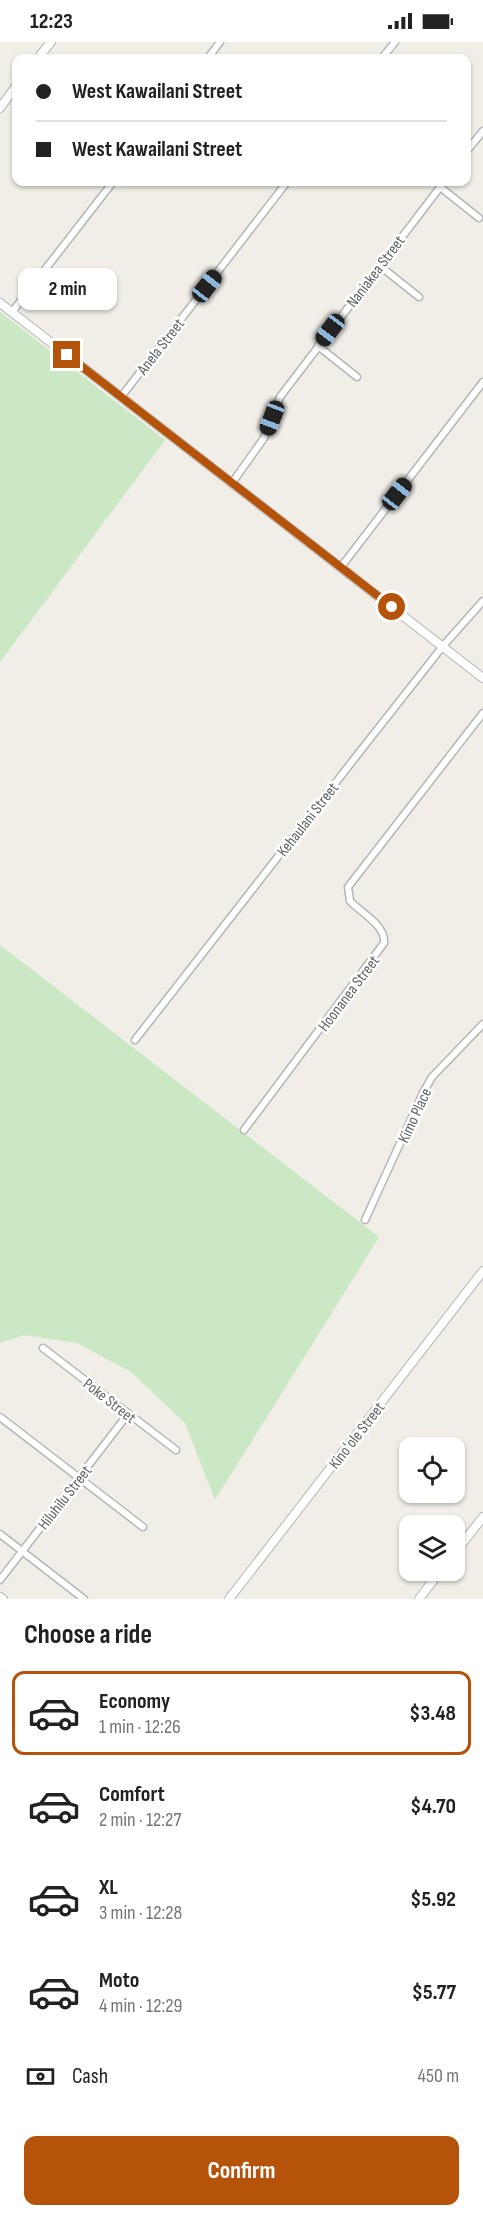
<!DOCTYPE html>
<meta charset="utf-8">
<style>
:root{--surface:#fff;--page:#f6f6f6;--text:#222;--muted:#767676;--line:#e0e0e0;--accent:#b45309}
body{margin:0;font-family:"Sofia Sans Condensed",sans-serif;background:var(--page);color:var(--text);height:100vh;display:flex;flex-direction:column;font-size:22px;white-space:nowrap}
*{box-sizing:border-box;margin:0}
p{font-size:20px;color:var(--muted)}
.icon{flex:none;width:33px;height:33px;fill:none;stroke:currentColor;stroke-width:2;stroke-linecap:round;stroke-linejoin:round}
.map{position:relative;height:1557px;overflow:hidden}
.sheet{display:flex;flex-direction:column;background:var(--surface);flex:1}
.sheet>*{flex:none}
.banner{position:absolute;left:12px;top:12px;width:459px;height:132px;border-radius:12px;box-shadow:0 2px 4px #0004;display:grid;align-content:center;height:132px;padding:0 24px;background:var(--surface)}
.controls{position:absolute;left:399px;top:1395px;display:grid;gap:12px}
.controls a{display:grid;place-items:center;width:66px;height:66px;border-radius:12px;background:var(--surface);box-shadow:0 2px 4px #0004;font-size:30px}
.end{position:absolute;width:27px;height:27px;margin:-14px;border:8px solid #b45309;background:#fff;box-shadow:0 0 0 3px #fff}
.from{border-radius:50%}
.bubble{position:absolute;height:42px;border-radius:12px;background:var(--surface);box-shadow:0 2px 4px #0004;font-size:20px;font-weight:700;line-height:42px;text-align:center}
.car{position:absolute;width:18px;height:36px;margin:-18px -9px;border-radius:8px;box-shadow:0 0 4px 2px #0007;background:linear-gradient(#222 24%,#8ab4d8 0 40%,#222 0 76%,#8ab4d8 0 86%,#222 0)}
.banner b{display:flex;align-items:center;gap:21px;height:57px;font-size:22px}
.banner b+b{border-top:2px solid var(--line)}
.banner i{width:15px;height:15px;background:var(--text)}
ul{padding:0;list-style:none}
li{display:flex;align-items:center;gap:18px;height:84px;margin:0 12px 9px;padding:0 12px;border:3px solid transparent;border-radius:12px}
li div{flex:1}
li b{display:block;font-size:22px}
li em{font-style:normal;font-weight:700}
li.current{border-color:var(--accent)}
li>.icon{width:54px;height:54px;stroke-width:1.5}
h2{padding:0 24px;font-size:27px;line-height:72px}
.pay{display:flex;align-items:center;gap:15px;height:66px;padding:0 24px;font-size:22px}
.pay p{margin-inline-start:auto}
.primary-button{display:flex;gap:12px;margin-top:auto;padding:12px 24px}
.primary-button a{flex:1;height:69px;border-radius:12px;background:var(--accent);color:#fff;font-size:24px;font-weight:700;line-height:69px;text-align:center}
.status{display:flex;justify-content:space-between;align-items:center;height:42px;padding:0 30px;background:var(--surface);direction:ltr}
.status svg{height:16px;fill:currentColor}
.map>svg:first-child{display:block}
</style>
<div class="status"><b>12:23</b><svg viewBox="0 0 49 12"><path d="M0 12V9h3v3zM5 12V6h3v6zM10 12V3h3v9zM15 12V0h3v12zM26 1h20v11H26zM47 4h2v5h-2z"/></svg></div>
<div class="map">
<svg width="483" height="1557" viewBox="0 0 483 1557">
<rect width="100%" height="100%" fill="#f1ede7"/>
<g fill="#cbe8c4">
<path d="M0,270L165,398L0,620Z"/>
<path d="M0,903L379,1195L215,1458L185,1381L131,1330L77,1301L24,1293L0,1301Z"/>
</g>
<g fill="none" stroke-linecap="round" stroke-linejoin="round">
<defs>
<g id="minor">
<path d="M208,16L220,0"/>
<path d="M382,16L395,0"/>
<path d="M466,110L483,89"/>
<path d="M440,145L479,176"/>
<path d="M380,224L419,255"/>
<path d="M12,270L113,140"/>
<path d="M318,304L357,335"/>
<path d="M121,355L287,140"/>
<path d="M232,441L264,396L280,355L444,140"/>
<path d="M341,525L483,340"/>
<path d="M135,998L358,712L443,604L483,559"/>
<path d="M244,1088L384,901C386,883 361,871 350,859L348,845L483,671"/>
<path d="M365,1178L423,1051L432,1035L483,982"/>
<path d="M43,1306L176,1408"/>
<path d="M0,1375L143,1485"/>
<path d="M0,1492L84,1557"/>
<path d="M0,1538L128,1372"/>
</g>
<g id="tertiary">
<path d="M38,16L51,0"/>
<path d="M0,66L16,44"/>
<path d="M0,261L483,636"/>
<path d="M454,1512L483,1475"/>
<path d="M0,1555L3,1557"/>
<path d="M229,1557L483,1229"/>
<path d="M419,1557L441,1528"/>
</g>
</defs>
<use href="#minor" stroke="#b2b6b9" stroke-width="9"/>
<use href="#tertiary" stroke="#b2b6b9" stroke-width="10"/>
<use href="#minor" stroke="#fff" stroke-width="6"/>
<use href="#tertiary" stroke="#fff" stroke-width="8"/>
</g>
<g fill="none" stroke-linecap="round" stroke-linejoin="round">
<path stroke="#b45309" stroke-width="8" d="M67,313L392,565"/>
</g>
<g text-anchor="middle" stroke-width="5" stroke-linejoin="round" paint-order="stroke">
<g font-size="16" fill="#5f6467" stroke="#fff">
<text transform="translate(375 229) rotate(-53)" y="6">Naniakea Street</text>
<text transform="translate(160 304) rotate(-52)" y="6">Anela Street</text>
<text transform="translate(307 777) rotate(-52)" y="6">Kehaulani Street</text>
<text transform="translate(348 951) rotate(-53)" y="6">Hoonanea Street</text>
<text transform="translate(414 1073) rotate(-65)" y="6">Kimo Place</text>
<text transform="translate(110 1358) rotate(38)" y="6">Poke Street</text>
<text transform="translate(356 1393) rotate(-52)" y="6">Kinoʻole Street</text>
<text transform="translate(64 1455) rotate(-52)" y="6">Hiluhilu Street</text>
</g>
</g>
</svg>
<div class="controls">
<a><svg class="icon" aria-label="locate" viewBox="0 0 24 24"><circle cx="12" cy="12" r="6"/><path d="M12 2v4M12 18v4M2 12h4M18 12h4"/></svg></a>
<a><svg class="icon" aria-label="layers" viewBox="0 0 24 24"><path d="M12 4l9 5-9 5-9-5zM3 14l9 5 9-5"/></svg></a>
</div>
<i class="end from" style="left:392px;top:565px"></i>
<i class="end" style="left:67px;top:313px"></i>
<div class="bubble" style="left:18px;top:226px;width:99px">2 min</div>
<i class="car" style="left:207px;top:244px;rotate:38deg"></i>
<i class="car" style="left:330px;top:288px;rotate:217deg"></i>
<i class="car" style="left:272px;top:376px;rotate:201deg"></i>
<i class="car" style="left:397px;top:452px;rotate:38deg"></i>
<div class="banner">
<b><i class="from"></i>West Kawailani Street</b>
<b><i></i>West Kawailani Street</b>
</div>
</div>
<section class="sheet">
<h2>Choose a ride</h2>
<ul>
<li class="current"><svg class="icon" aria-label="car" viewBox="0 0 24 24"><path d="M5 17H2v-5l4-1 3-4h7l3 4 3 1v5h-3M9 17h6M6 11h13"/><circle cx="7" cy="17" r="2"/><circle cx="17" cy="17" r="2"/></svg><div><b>Economy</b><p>1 min · 12:26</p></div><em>$3.48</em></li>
<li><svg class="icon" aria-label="car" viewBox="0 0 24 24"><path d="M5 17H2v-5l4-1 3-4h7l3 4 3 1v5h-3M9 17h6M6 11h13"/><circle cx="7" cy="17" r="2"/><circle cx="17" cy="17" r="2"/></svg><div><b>Comfort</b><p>2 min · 12:27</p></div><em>$4.70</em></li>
<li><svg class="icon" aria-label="car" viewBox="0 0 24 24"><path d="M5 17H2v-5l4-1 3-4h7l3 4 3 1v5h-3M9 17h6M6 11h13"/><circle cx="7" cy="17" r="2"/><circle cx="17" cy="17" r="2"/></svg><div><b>XL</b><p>3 min · 12:28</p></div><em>$5.92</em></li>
<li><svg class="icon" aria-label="car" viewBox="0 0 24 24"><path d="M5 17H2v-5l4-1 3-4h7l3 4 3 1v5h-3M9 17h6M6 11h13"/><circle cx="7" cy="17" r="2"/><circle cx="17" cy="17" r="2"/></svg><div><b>Moto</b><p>4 min · 12:29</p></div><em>$5.77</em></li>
</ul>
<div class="pay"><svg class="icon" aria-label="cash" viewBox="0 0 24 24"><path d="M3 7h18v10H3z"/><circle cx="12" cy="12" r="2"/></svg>Cash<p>450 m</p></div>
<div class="primary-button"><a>Confirm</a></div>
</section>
